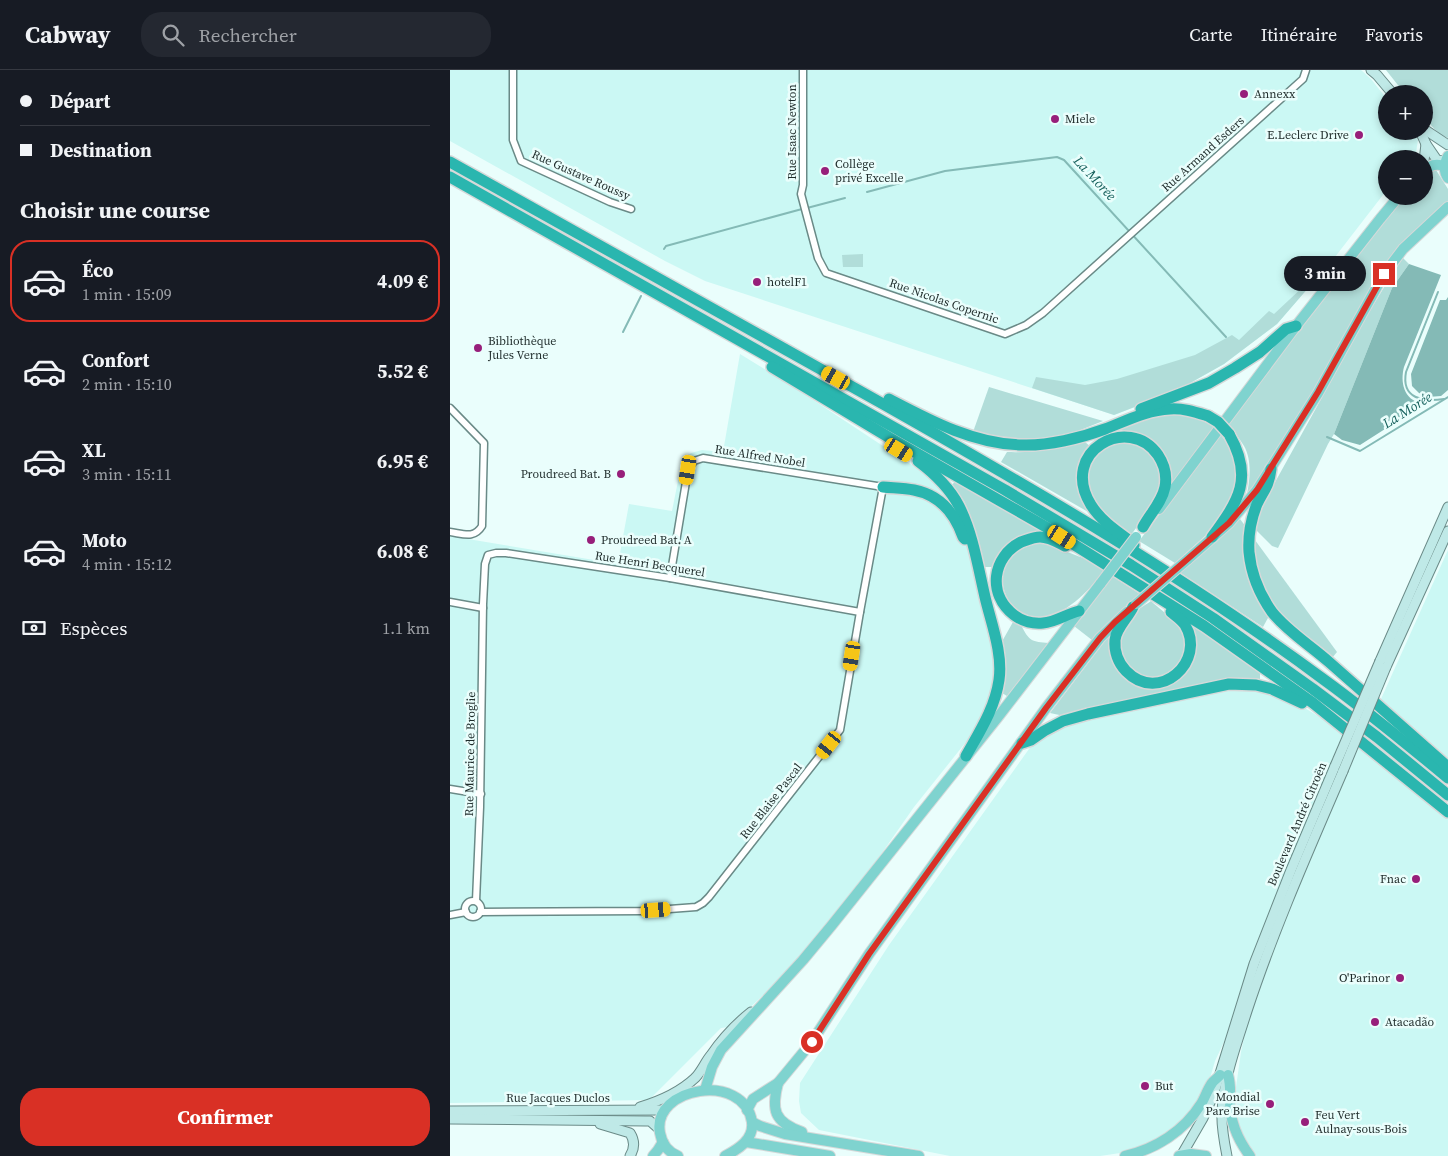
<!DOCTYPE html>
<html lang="fr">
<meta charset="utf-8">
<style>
:root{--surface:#171b24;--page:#242831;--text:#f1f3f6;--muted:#9ea1a6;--line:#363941;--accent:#d93025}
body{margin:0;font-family:"Source Serif 4",serif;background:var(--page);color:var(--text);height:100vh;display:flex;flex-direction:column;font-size:19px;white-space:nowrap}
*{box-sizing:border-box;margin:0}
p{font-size:16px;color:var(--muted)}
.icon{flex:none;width:28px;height:28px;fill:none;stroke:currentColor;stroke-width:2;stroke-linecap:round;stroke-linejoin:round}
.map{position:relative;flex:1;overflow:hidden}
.drawer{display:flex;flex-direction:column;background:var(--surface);width:450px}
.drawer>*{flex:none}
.hud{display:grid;align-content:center;height:110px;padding:0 20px;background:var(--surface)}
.controls{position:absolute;left:928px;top:15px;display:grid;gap:10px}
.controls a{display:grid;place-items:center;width:55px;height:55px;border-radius:50%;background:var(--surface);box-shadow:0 2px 8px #0003;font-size:25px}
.end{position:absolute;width:22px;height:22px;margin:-11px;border:6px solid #d93025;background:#fff;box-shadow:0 0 0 2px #fff}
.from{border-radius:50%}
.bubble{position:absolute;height:35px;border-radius:18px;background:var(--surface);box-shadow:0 2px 8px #0003;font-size:16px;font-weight:700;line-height:35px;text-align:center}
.car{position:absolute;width:15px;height:30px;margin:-15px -8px;border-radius:6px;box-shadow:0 0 4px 1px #0007;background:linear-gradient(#f5c518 24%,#345 0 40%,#f5c518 0 76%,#345 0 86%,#f5c518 0)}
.hud b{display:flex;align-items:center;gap:18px;height:48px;font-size:19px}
.hud b+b{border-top:1px solid var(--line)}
.hud i{width:12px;height:12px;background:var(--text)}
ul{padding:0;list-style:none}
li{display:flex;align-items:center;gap:15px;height:82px;margin:0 10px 8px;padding:0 10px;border:2px solid transparent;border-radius:20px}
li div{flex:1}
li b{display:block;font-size:19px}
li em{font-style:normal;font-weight:700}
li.on{border-color:var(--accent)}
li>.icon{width:45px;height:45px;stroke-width:1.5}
h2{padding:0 20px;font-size:22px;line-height:60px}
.pay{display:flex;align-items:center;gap:12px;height:55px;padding:0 20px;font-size:19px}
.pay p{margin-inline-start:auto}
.primary-button{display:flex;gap:10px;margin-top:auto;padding:10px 20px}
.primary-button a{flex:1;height:58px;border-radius:20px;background:var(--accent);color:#fff;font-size:20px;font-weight:700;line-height:58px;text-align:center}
header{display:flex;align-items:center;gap:30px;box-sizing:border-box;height:70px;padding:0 25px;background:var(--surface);border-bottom:1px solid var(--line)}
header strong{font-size:24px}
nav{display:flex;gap:28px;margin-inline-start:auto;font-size:18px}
.search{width:350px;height:45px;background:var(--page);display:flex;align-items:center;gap:12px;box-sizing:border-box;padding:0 18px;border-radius:20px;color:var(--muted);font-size:19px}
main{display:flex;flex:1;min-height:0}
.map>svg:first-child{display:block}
</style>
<header>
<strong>Cabway</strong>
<div class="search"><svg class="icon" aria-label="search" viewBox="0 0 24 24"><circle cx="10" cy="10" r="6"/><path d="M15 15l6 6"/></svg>Rechercher</div>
<nav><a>Carte</a><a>Itinéraire</a><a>Favoris</a></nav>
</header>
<main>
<section class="drawer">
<div class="hud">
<b><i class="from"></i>Départ</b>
<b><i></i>Destination</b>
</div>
<h2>Choisir une course</h2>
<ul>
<li class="on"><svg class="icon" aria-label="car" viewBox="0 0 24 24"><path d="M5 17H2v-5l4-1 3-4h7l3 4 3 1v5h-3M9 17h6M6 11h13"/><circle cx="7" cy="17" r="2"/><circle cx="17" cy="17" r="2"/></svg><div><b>Éco</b><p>1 min · 15:09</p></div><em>4.09 €</em></li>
<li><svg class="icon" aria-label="car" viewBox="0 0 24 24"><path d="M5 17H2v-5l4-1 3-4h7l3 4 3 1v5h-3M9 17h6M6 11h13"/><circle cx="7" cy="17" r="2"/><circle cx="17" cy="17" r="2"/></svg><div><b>Confort</b><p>2 min · 15:10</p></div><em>5.52 €</em></li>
<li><svg class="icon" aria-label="car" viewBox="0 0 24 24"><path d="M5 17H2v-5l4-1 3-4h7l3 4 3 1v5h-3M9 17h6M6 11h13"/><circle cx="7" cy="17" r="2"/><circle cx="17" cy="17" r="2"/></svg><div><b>XL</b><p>3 min · 15:11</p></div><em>6.95 €</em></li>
<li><svg class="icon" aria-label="car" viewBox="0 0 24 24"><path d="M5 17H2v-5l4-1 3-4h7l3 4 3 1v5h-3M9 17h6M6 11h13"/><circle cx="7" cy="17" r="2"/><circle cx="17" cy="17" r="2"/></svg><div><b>Moto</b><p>4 min · 15:12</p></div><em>6.08 €</em></li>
</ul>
<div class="pay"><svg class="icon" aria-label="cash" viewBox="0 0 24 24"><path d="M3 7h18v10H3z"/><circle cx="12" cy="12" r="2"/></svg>Espèces<p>1.1 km</p></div>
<div class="primary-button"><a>Confirmer</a></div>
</section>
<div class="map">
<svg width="998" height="1086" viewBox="0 0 998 1086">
<rect width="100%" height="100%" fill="#eafefc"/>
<g fill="#cbf8f4">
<path d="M0,0H911L921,9L936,28V61H963L968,70L966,83L962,89H936V121L885,187L827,254L774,294L726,321L664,345L255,211L215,191L0,71Z"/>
<path d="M290,284L345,318L477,405L489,416L504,439L515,461L544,585L545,606L541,626L534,645L516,672L464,737L418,803L349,889L320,919L279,957L271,958L199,1030L0,1033V466L168,494L179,434L222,441L231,396L235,389L241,383L252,380L273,382Z"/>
<path d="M998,480V688L931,629Z"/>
<path d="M800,617L835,626L891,660L895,664L781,957L765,991L758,1015L744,1038L721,1062L697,1076L677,1082L650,1086H500L369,1060L351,1043L349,1031L350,1013L439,875L584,672L615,655L778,618Z"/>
<path d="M909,674L998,748V1086H804L791,1066L786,1048L784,1031L791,982L798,949L831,859Z"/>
</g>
<g fill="#b1ddd9">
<path d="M936,0H998V68C987,64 981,55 974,47V24H955Z"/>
<path d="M986,100L998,119V131L963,163L882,288L836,367L799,425L797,424C800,409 802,390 794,376C789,368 783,360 777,352L953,126H974V107L981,101Z"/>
<path d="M413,184V197H393L392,185Z"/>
<path d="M885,187L827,254L774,294L726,321L664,345L582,318L586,307L635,315L667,309L745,285L782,265L789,270L819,241L824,244Z"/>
<path d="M953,188L959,194L942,218L884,364L878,374L828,478L822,476L806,460L808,445L813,434L921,239L939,209Z"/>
<path d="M539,317L653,351L618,365L574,370L541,366L523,362Z"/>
<path d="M720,344C739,344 751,346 766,357L718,420C717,412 719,401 717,393C713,370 686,365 668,359L695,349Z"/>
<path d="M771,365L782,380L789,397L788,417L766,456L725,493L689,471Z"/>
<path d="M635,372L641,377C625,393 621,417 636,436C639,440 644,443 647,447L551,392L557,382C584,383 609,379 635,372Z"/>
<path d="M666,372H679L690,375L709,394L711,417L702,436L681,465C676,461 670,458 665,454C660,451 657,446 654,442C631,415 633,389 666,372Z"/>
<path d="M506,410L591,459L589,463L549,487L543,497H533L523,454L514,431L502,415Z"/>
<path d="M790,449L796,457L819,546L813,557L729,502L741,490Z"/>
<path d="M805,470L887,582L882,588L874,583L825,540L805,499L803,476Z"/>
<path d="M589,472C601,475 609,479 620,483C632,488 644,491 655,498C641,519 620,542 594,547C561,554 539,509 562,485C569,478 580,475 589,472Z"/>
<path d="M662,506L690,524L642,570L624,556Z"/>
<path d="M701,531C707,537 729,553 733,559C747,581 723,611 698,609C694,608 688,605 685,602C668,589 666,564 679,547C684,541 694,536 701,531Z"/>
<path d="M563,552L571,555C579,571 582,572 599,573L557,626L552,623L550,575Z"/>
<path d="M740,553L810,601V609L800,608L777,609L614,646L600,643L658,567L662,568L663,587L698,617L740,595Z"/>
</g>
<g fill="#84bab6">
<path d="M959,194L991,205L954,297C950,312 954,330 971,333V336L910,375L892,370L884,364L942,218Z"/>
<path d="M998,227V320L991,326L978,327L969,323L962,316L961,304L990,230H996Z"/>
</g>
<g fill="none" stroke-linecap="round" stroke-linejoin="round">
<g stroke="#84bab6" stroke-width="2">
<path d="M417,122L495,101L607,87L614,90L776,267"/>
<path d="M357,138L395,128"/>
<path d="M214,179L216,176L352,139"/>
<path d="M988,222L956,302C951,329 973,332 994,329"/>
<path d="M173,262L191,226"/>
<path d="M877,367L910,381L998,327"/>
</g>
<defs>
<g id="street">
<path d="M63,0V70L71,91L160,132L181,139"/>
<path d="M353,0V115L351,124L368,188L376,203L555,264L576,255L593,243L853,9L856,0"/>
<path d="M0,338L34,373L32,456C24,469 14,464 0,462"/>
<path d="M0,532L33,538"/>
<path d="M0,719L31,724"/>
<circle cx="23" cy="839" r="8"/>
<path d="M26,831L30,737L33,534L35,494L38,485L46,483H56L220,508L410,542"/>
<path d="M30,842L193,841L246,837L253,833L259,827L390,660L410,542L433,417L253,388L244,391L238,400L220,508"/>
<path d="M0,845L16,842"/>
</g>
<g id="secondary">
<path d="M921,0L927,5L943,24"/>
<path d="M974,59L998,75"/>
<path d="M970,61L976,74L987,90L996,91"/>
<path d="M974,91L976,74"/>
<path d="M930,591L998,437"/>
<path d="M936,597L998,461"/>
<path d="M190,1037C210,1031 230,1022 245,1008C252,1001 255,992 261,985C272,969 286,954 301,942"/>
<path d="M0,1041L215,1040"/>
<path d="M0,1049L196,1051H200L209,1059"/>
<path d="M150,1054L180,1063C185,1071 185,1078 180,1086"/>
<path d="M731,1086L753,1048L763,1026L804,894L841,800L885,696"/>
<path d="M777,1086C774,1071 771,1056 772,1041C774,1007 787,973 797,941C824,859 859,780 893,701"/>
</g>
<g id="primary">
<path d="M998,86C994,94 993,101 998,108"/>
<path d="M974,101C981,95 985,93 995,96"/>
<path d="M709,439L846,256L930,149L949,126"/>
<path d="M737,490L779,453L807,420L868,323L934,204L953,179L998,137"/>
<path d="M778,1005C781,1015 780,1021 780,1032C780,1052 788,1070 800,1086"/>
<path d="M328,1013C321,1040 324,1052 352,1062"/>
<path d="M255,1020L262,997L271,980L353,890L382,855L548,647L651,513"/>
<path d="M297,1040L303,1029L328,1013L361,973L419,884L596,638L650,568L677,542"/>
<path d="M302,1052L310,1056L335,1064L469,1086"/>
<path d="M296,1072L380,1086"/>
<path d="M203,1086L208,1080L213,1072"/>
<path d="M228,1086C218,1082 212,1074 210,1063C201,1017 294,1001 302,1052C304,1069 289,1079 275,1086"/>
<path d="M675,1086C706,1079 734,1061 751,1034C755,1028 757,1020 762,1013C764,1010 768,1008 770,1005"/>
<path d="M729,1086L741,1084L756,1086"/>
</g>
<g id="highway">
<path d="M0,92C144,173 289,253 433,334C583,419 734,506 873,609C916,640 957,674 998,708"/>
<path d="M0,107L555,420L681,495L763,548L863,619L927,667L998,725"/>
<path d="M322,297L440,368L596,457L754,556L863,633L998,742"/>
<path d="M439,329C481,351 524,374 572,375C598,376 631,368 655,359C676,351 697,340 720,339C733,338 745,342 758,346"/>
<path d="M691,339L759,313L785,298L810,282L836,259L846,256"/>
<path d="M468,391C484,403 499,417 509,436C523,464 528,497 535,527C541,553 553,583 549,610C545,638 530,661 516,686"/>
<path d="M821,399C819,416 814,420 807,434C801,449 798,466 799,482C801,503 810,525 822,542C838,562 860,575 879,592C919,627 958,662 998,697"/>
<path d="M433,417C443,418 454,418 464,420C490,425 505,444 513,467L515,469"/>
<path d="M762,467C789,430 804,408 779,364"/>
<path d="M684,475L683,473C668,462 651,451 641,435C608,381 679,343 708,385C714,394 717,406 715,417C712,432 700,444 693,457"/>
<path d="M615,476C607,472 599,467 590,467C584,467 577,470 571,472C542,487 537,524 564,545C572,551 582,554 593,553C606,552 616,544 629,541"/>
<path d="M683,537C678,548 666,558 665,570C664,581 668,593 676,601C709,635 757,591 735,555C732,550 726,546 721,542"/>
<path d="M572,673L581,670L594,661L613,651L638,644L779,614L806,615L822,619L852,633"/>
</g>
</defs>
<use href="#street" stroke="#6a8a87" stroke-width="9"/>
<use href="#secondary" stroke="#6a8a87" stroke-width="11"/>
<use href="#primary" stroke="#d6d9d9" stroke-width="12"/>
<use href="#highway" stroke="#d6d9d9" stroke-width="14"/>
<use href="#street" stroke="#fff" stroke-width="6"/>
<use href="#secondary" stroke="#bfe9e7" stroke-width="9"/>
<use href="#primary" stroke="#7fd3cf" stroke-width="10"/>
<use href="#highway" stroke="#2ab6af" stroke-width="11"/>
<defs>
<g id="secondary-bridge">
<path d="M885,696L930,591"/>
<path d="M893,701L936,597"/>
</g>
<g id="primary-bridge">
<path d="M651,513L686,467"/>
<path d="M686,534L737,490"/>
</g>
<path id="highway-bridge" d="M758,346L768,352L779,364"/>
</defs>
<use href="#secondary-bridge" stroke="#6a8a87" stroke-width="11" stroke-linecap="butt"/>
<use href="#primary-bridge" stroke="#d6d9d9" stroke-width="12" stroke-linecap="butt"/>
<use href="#highway-bridge" stroke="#d6d9d9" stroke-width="14" stroke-linecap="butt"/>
<use href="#secondary-bridge" stroke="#bfe9e7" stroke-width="9"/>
<use href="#primary-bridge" stroke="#7fd3cf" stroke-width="10"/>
<use href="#highway-bridge" stroke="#2ab6af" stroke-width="11"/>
</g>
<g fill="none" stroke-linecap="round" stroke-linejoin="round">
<path stroke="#d93025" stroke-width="6" d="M362,972L419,884L596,638L650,568L665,552L779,453L807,420L868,322L934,204"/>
</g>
<g fill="#971f7a" stroke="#eafefc" stroke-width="2">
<circle cx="794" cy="24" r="5"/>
<circle cx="605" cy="49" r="5"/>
<circle cx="909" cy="65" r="5"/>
<circle cx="375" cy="101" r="5"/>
<circle cx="307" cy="212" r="5"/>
<circle cx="28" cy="278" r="5"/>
<circle cx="171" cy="404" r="5"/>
<circle cx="141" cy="470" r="5"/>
<circle cx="966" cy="809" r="5"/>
<circle cx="950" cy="908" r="5"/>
<circle cx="925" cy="952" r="5"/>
<circle cx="695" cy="1016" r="5"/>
<circle cx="820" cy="1034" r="5"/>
<circle cx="855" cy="1052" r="5"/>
</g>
<g text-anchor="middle" stroke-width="5" stroke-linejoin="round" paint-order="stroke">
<g font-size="12" fill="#1e2b2a" stroke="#eafefc" text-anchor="start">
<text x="804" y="28">Annexx</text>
<text x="615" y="53">Miele</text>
<text x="899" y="69" text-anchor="end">E.Leclerc Drive</text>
<text x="385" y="98">Collège<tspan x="385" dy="14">privé Excelle</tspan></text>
<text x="317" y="216">hotelF1</text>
<text x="38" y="275">Bibliothèque<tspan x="38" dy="14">Jules Verne</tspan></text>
<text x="161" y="408" text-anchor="end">Proudreed Bat. B</text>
<text x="151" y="474">Proudreed Bat. A</text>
<text x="956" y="813" text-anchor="end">Fnac</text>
<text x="940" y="912" text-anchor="end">O'Parinor</text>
<text x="935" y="956">Atacadão</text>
<text x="705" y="1020">But</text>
<text x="810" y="1031" text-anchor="end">Mondial<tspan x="810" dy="14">Pare Brise</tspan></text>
<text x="865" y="1049">Feu Vert<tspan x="865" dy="14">Aulnay-sous-Bois</tspan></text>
</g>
<g font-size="12" fill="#1e2b2a" stroke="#eafefc">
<text transform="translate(342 62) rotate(-90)" y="4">Rue Isaac Newton</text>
<text transform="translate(753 84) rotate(-42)" y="4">Rue Armand Esders</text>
<text transform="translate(131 105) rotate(24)" y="4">Rue Gustave Roussy</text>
<text transform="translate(494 231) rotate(19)" y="4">Rue Nicolas Copernic</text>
<text transform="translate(310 386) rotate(9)" y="4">Rue Alfred Nobel</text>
<text transform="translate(200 494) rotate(9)" y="4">Rue Henri Becquerel</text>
<text transform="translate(20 684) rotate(-89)" y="4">Rue Maurice de Broglie</text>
<text transform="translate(321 731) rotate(-52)" y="4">Rue Blaise Pascal</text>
<text transform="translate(847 754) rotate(-67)" y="4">Boulevard André Citroën</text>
<text x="108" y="1032">Rue Jacques Duclos</text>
</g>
<g font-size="14" font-style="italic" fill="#15605c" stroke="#eafefc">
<text transform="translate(645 108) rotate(47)" y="5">La Morée</text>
<text transform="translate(957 340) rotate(-32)" y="5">La Morée</text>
</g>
</g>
</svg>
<div class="controls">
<a>+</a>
<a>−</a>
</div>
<i class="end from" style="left:362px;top:972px"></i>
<i class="end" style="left:934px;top:204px"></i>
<div class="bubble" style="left:834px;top:186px;width:82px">3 min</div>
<i class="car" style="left:386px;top:308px;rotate:299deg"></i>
<i class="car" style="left:449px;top:380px;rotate:121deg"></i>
<i class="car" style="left:238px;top:400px;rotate:189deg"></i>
<i class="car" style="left:612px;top:467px;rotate:122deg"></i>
<i class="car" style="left:402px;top:586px;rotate:189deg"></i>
<i class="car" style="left:379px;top:675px;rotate:218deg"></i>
<i class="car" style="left:206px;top:840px;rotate:86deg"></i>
</div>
</main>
